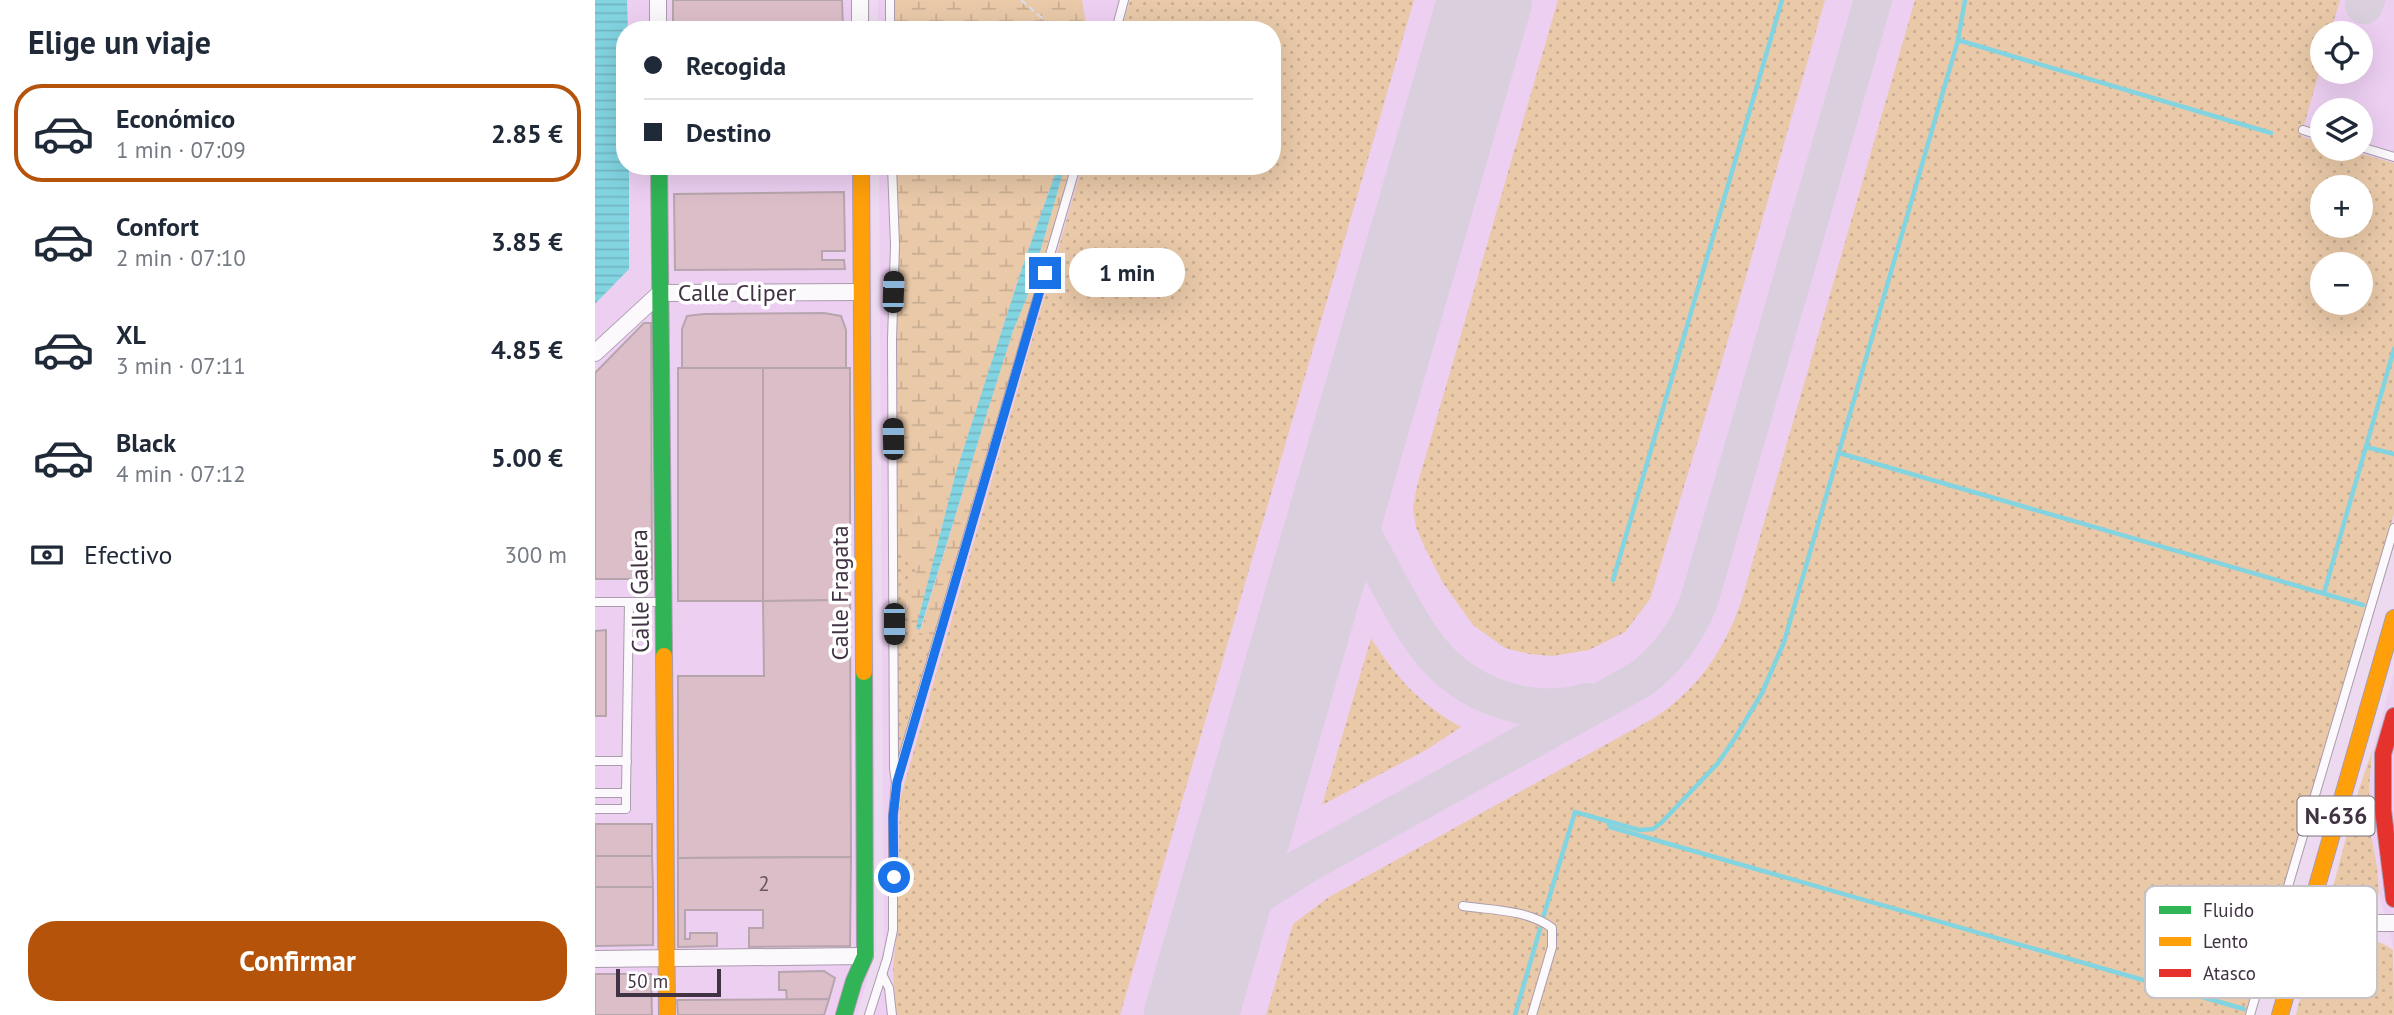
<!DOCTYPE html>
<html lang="es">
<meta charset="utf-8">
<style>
:root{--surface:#fff;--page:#f2f2f3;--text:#1f2937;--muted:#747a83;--line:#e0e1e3;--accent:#b45309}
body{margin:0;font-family:"PT Sans",sans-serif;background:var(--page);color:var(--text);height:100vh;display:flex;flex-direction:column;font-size:26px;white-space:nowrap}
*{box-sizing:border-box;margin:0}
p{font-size:23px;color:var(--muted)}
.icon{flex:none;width:38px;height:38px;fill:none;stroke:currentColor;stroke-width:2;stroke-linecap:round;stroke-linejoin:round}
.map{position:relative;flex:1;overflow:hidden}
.side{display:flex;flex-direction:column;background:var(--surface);width:595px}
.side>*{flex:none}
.hud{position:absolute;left:21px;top:21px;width:665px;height:154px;border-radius:28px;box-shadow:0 7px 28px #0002;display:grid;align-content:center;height:154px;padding:0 28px;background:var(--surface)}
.buttons{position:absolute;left:1715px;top:21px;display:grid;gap:14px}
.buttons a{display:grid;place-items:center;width:63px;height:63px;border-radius:50%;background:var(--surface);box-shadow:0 7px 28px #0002;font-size:35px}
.scale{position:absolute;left:21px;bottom:18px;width:105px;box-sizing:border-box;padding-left:7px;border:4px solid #413343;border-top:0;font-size:19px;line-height:24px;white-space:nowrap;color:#413343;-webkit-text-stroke:5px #fff;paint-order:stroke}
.end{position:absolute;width:32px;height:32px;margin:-16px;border:9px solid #1a73e8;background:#fff;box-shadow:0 0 0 4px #fff}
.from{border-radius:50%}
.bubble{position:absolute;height:49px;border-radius:24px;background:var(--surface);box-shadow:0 7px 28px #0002;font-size:23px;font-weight:600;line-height:49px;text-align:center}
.car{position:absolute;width:21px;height:42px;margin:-21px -10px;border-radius:9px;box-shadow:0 0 5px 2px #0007;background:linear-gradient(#222 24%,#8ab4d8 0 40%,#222 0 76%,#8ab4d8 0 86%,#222 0)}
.hud b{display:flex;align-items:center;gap:24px;height:66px;font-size:26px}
.hud b+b{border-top:2px solid var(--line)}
.hud i{width:18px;height:18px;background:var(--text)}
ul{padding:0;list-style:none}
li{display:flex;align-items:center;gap:21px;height:98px;margin:0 14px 10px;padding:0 14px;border:4px solid transparent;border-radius:28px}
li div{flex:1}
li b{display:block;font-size:26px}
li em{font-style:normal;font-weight:600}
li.active{border-color:var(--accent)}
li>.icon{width:63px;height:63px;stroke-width:1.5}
h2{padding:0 28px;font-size:32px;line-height:84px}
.pay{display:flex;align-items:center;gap:18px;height:77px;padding:0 28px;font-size:26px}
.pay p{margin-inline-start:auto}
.action{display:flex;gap:14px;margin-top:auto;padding:14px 28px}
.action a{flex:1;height:80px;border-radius:28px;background:var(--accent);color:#fff;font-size:28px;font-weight:600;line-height:80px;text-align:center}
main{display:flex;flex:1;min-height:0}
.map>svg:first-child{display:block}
</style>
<main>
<section class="side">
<h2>Elige un viaje</h2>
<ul>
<li class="active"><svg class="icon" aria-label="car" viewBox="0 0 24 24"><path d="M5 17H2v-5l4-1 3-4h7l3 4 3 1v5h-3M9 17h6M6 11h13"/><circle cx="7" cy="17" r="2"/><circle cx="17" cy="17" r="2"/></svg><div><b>Económico</b><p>1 min · 07:09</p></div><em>2.85 €</em></li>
<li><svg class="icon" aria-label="car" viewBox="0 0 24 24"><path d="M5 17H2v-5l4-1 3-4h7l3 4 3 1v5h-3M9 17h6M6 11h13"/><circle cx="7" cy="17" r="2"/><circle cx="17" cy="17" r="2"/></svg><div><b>Confort</b><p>2 min · 07:10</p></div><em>3.85 €</em></li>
<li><svg class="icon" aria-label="car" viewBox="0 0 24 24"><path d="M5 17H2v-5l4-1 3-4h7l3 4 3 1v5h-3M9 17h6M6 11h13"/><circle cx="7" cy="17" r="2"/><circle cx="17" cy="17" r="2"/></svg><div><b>XL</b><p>3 min · 07:11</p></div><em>4.85 €</em></li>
<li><svg class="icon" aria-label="car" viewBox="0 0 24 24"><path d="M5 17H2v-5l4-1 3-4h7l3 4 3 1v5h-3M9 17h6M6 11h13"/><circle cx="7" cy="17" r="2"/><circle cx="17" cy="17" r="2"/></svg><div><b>Black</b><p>4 min · 07:12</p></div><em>5.00 €</em></li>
</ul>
<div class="pay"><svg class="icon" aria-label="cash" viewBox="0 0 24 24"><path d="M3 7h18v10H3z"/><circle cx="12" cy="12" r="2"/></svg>Efectivo<p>300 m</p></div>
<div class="action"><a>Confirmar</a></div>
</section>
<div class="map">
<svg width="1799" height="1015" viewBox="0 0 1799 1015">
<defs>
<pattern id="grass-dots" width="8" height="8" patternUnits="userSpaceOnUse" patternTransform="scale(1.75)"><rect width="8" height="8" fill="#e9c9a8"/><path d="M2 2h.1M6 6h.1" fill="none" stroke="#c9ad92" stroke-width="1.8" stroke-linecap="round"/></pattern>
<pattern id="wetland-marsh" width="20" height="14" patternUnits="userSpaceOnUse" patternTransform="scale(1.75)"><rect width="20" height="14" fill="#e9c9a8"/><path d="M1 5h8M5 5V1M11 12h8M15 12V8" fill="none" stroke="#c9ad92"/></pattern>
<pattern id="water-rules" width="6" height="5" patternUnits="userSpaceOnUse" patternTransform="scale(1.75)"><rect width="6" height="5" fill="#82d4e1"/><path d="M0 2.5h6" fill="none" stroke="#72b6c2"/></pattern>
</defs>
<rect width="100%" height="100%" fill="#eddaf0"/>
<g fill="#edcff2" fill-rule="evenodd">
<rect x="32" y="0" width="243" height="30"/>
<path d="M283,0H1799V538L1657,1015H270L289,947L284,166H677V30H283ZM1727,33H1766V72H1727ZM1727,110H1766V149H1727ZM1727,187H1766V226H1727ZM1727,264H1766V303H1727Z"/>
<path d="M34,166H276L281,949L262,1015H0V304L34,269Z"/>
<path d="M1799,673V951L1784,893L1782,867L1776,835L1774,789L1777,751Z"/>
</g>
<g fill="url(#grass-dots)" fill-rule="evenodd">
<path d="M535,0H819L525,1015H301L298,968L302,931L305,799L487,166H677V30H526Z"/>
<path d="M963,0H1230L1126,364L1055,599L1030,632L994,650L957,656L934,654L910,648L878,625L848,583L830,548L821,527L818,508L822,486Z"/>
<path d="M1320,0H1745L1735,33H1727V62L1706,136L1727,143V149H1749L1799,163V514L1651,1015H671L698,924L734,897L1059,718C1102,690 1129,651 1146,602ZM1727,187H1766V226H1727ZM1727,264H1766V303H1727Z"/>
<path d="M301,547L312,558L324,561L311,605L315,627L342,634L302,764Z"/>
<path d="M776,638C802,679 824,703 866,727L831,750L727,805Z"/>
<path d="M1777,751L1774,789L1776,835L1782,867L1784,893L1773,910L1748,909L1742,901L1738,887L1764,789Z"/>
<path d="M1743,935C1762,934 1783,939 1798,950L1799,1015H1701C1707,992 1711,954 1734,942L1733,938Z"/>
</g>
<g fill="url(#wetland-marsh)">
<path d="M299,0H487L492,30H299Z"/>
<path d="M300,166H463L428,265L361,472L321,628L326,629L392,413L418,331L432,297L470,166H477L342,634C331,636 324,634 315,628C307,604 317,584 324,562L312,558L301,547L302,303Z"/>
</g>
<g fill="url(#water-rules)">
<path d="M0,0H32L33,30H30V166H34V269L0,304Z"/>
<path d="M463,166H470L432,297L418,331L392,413L325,630L321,628L361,472L428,265Z"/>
</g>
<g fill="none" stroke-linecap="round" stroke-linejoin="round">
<g stroke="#82d4e1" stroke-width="4.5">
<path d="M1363,40L1676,133"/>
<path d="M1771,447L1799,454"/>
<path d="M1244,453L1768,605"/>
<path d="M1018,580L1187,0"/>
<path d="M1729,593L1799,349"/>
<path d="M1013,822L1015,827L1649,1009"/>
<path d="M948,918L980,812L1044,830L1058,829L1067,822L1123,763L1140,738L1167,693L1189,642L1363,40L1370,0"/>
<path d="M920,1015L945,929"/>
</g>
<g stroke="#dacfdc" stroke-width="38">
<path d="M1769,5L1771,0"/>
<path d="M746,496C762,524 777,552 792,580C824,639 848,685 918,703C942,709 968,709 992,702"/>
<path d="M623,920L710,865L1046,679C1073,658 1091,634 1104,601L1278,0"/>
</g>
<path stroke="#dacfdc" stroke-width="94" d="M596,1015L890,0"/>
</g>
<g fill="#dcbec8" stroke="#b7a5ae" stroke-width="2">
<path d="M78,0H247L248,30H78Z"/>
<path d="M249,192L250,251H227V260H249L250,269L80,270L79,194Z"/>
<path d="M229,313L246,316L251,330V368H87V329L92,316L109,314Z"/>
<path d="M49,323H56L57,579H0V373Z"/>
<rect x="83" y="368" width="85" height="233"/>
<path d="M168,368H255V600L168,601Z"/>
<path d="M255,600L256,857L83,858V676H169L168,601Z"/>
<path d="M11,630V716H0V631Z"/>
<rect x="0" y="824" width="57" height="32"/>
<path d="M0,856H57L58,887H0Z"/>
<path d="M256,857L255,946L154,947V928H168V910H90V939H95V933H122V946L83,947V858Z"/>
<path d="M0,887H58V945L0,946Z"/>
<path d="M229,971L240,978L234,999L192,1000L191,990H184V972Z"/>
<path d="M0,974H56L57,1015H0Z"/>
<path d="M234,999L229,1015H83L82,1000Z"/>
</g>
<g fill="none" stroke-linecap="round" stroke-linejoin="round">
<defs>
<g id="lane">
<path d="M295,0V30"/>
<path d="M521,30L529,0"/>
<path d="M1708,130L1727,136"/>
<path d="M1766,147L1799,157"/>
<path d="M0,602H65"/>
<path d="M0,761H32"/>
<path d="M302,778L481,166"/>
<path d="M0,793H31L34,602"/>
<path d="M0,809H31V793"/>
<path d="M868,906C896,910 934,910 957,928V947L937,1015"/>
<path d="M287,974L294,988L297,1015"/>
<path d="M274,1015L292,959L298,930V816L301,782L299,768L297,340L300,245L297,166"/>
<path d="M1655,1015L1799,528"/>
</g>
<g id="street">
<path d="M63,0V30"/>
<path d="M265,0V30"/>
<path d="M0,353L65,293L266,292"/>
<path d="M1713,923H1799"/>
<path d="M0,959L270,956"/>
</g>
<g id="fast">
<path d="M64,166L69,656"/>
<path d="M249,1015L259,981L270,956L269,672"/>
</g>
<g id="slow">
<path d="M266,166L269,672"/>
<path d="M69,656L72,1015"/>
<path d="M1685,1015L1799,618"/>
</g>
<path id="jam" d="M1799,716L1788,754V810L1799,899"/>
</defs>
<use href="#lane" stroke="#aa9cad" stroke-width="10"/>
<use href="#street" stroke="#aa9cad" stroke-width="18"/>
<use href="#fast" stroke="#aa9cad" stroke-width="18"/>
<use href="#slow" stroke="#aa9cad" stroke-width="18"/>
<use href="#jam" stroke="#aa9cad" stroke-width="18"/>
<path stroke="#e0dae2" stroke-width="2.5" stroke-dasharray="7 3.5" stroke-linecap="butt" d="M426,0L461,30"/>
<use href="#lane" stroke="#fcf9fd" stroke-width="8"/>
<use href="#street" stroke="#fcf9fd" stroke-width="16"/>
<use href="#fast" stroke="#30b455" stroke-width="16"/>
<use href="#slow" stroke="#ff9f0a" stroke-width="16"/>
<use href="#jam" stroke="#e5322d" stroke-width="16"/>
</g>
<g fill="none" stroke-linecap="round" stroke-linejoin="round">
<path stroke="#1a73e8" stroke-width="9" d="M299,877L298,816L302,782L450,273"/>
</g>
<g text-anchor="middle" stroke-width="7" stroke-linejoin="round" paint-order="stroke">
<g font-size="21" fill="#685664">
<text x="169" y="891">2</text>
</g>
<rect fill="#fff" stroke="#7a707b" stroke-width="2" x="1702.5" y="796.5" width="77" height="39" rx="5"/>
<g font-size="23" font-weight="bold" fill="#413343">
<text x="1741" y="824">N-636</text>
</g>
<g font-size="24" fill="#413343" stroke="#fff">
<text x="142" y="301">Calle Cliper</text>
<text transform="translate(45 591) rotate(-91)" y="8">Calle Galera</text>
<text transform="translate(245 593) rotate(-90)" y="8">Calle Fragata</text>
</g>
</g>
<rect x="1550" y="886" width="232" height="112" rx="10" fill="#fff" stroke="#c6c2c7" stroke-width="2"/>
<rect x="1564" y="906" width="32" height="8" fill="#30b455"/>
<rect x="1564" y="937" width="32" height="9" fill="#ff9f0a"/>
<rect x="1564" y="969" width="32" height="8" fill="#e5322d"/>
<g font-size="19" fill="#413343">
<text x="1608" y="917">Fluido</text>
<text x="1608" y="948">Lento</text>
<text x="1608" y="980">Atasco</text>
</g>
</svg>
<div class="buttons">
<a><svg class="icon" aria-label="locate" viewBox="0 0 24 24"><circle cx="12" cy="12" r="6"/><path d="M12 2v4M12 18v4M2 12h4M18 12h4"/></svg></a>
<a><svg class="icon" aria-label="layers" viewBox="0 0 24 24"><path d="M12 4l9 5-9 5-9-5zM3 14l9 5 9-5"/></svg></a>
<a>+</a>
<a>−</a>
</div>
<div class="scale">50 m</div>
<i class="end from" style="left:299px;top:877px"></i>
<i class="end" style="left:450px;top:273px"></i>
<div class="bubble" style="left:474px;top:248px;width:116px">1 min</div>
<i class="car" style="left:298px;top:292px;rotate:2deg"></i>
<i class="car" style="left:298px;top:439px;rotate:359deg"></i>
<i class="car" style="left:299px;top:624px;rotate:180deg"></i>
<div class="hud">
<b><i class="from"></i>Recogida</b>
<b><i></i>Destino</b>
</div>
</div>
</main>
